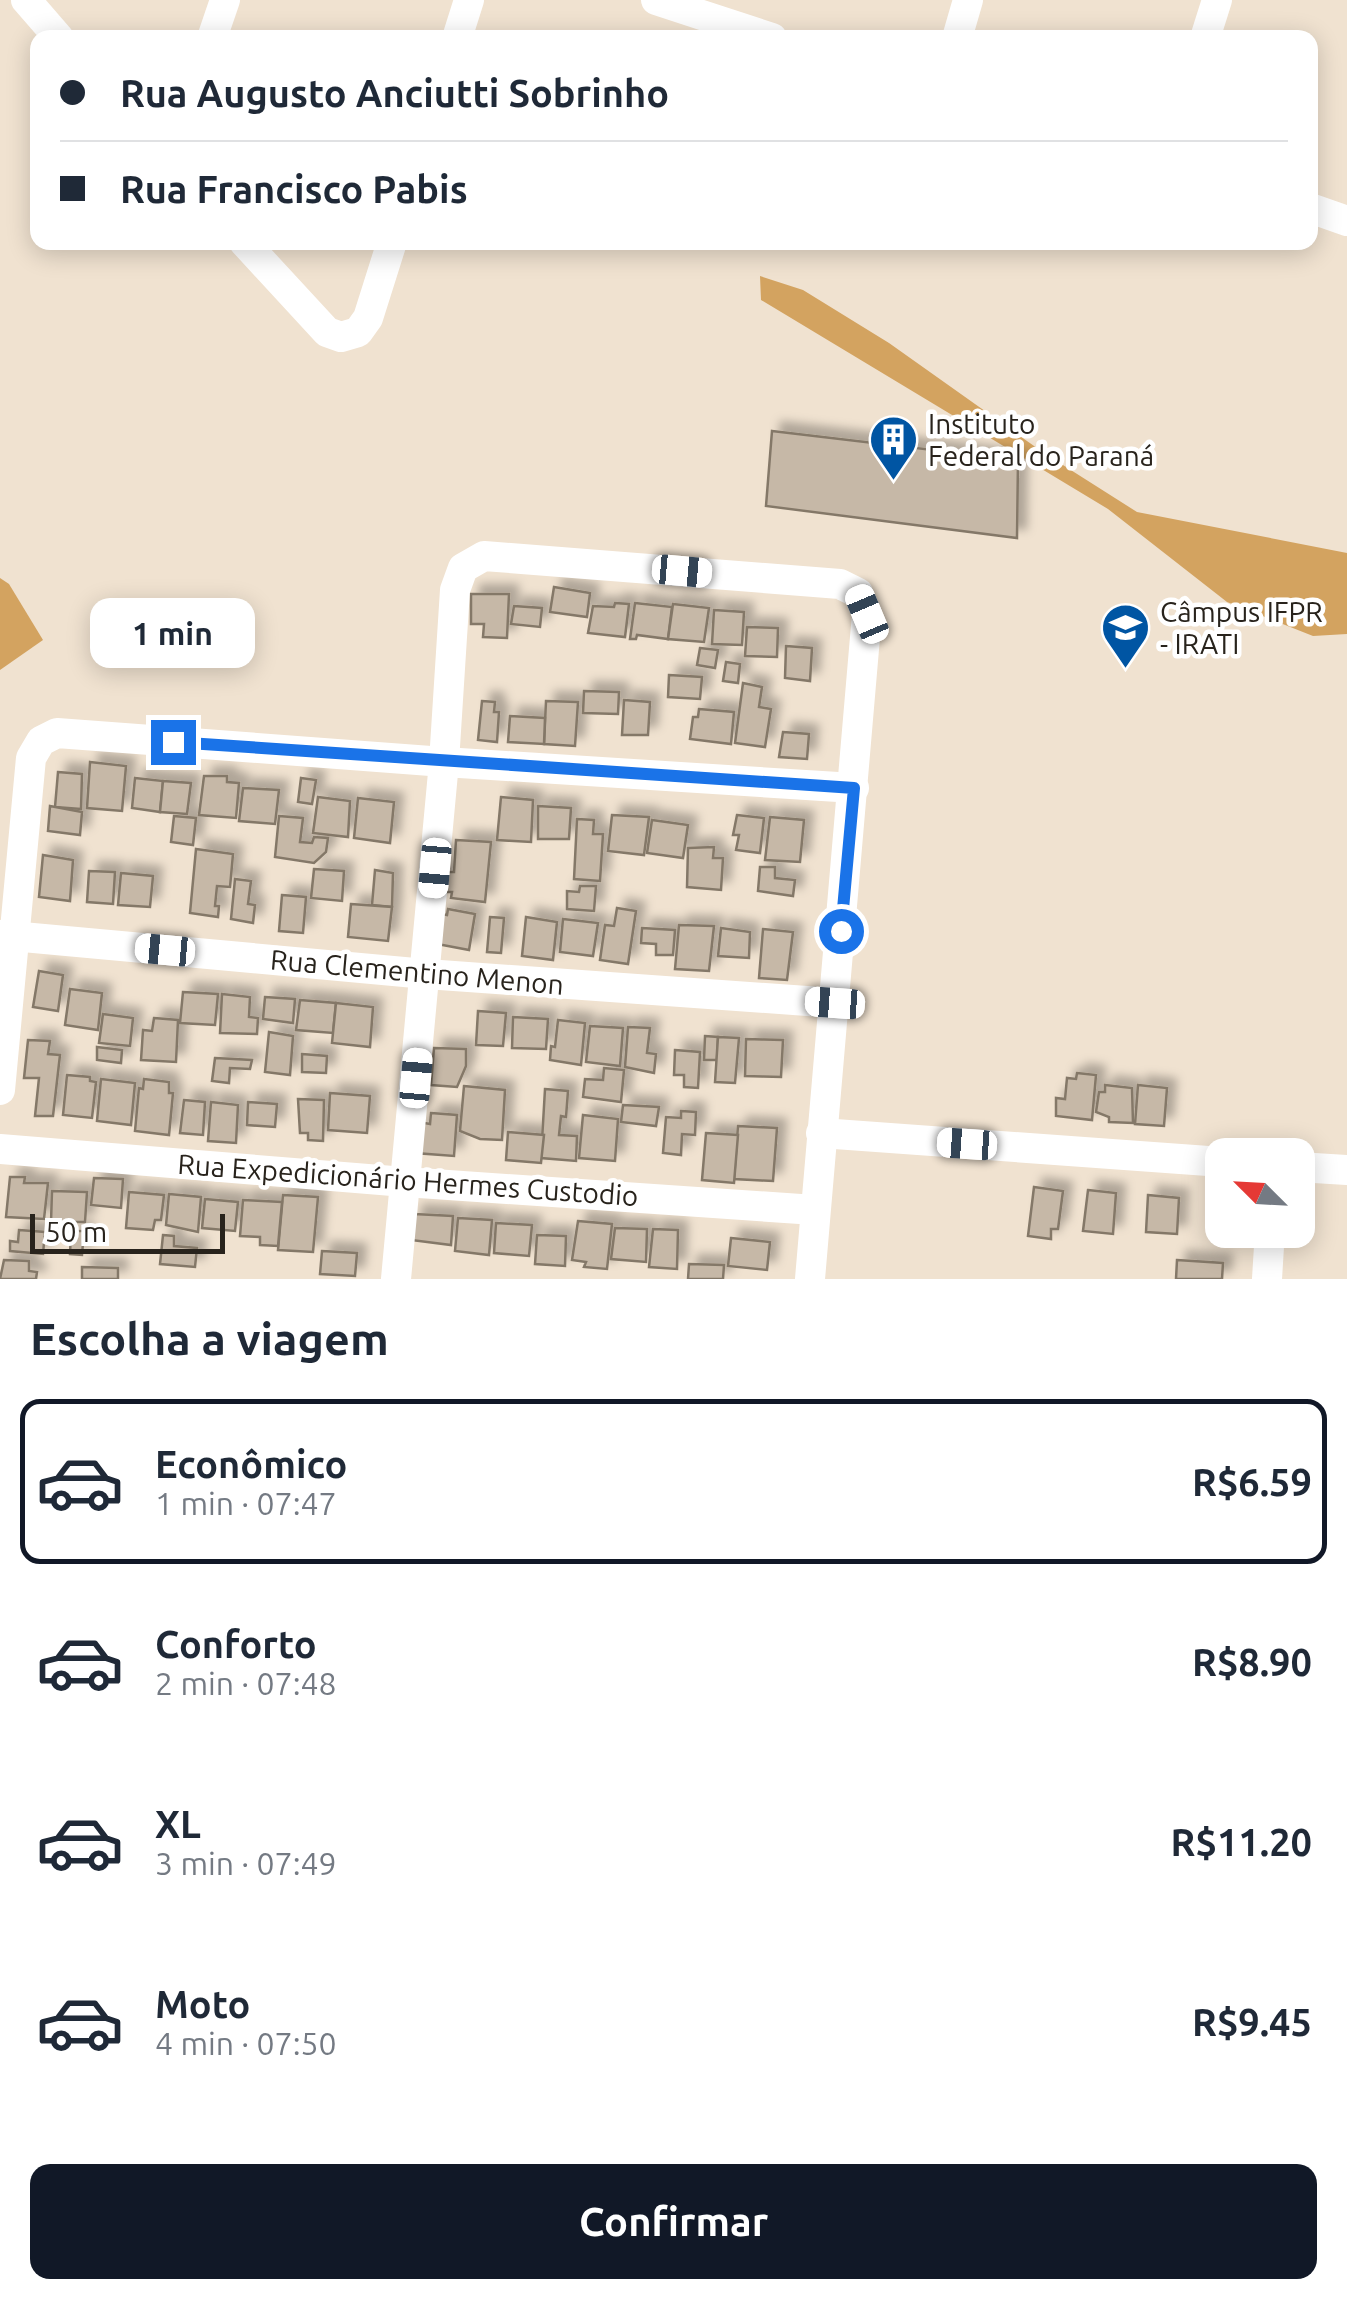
<!DOCTYPE html>
<html lang="pt">
<meta charset="utf-8">
<style>
:root{--surface:#fff;--page:#f2f2f3;--text:#1f2937;--muted:#747a83;--line:#e0e1e3;--accent:#111827}
body{margin:0;font-family:Ubuntu,sans-serif;background:var(--page);color:var(--text);height:100vh;display:flex;flex-direction:column;font-size:38px;white-space:nowrap}
*{box-sizing:border-box;margin:0}
p{font-size:32px;color:var(--muted)}
.icon{flex:none;width:55px;height:55px;fill:none;stroke:currentColor;stroke-width:2;stroke-linecap:round;stroke-linejoin:round}
.map{position:relative;height:1279px;overflow:hidden}
.drawer{display:flex;flex-direction:column;background:var(--surface);flex:1}
.drawer>*{flex:none}
.guide{position:absolute;left:30px;top:30px;width:1288px;height:220px;border-radius:20px;box-shadow:0 5px 25px #0003;display:grid;align-content:center;height:220px;padding:0 30px;background:var(--surface)}
.needle{width:65px;rotate:294deg}
.fabs{position:absolute;left:1205px;top:1138px;display:grid;gap:20px}
.fabs a{display:grid;place-items:center;width:110px;height:110px;border-radius:20px;background:var(--surface);box-shadow:0 5px 25px #0003;font-size:50px}
.scale{position:absolute;left:30px;bottom:25px;width:195px;box-sizing:border-box;padding-left:10px;border:5px solid #28231c;border-top:0;font-size:28px;line-height:35px;white-space:nowrap;color:#28231c;-webkit-text-stroke:8px #fff;paint-order:stroke}
.end{position:absolute;width:45px;height:45px;margin:-22px;border:12px solid #1a73e8;background:#fff;box-shadow:0 0 0 5px #fff}
.from{border-radius:50%}
.bubble{position:absolute;height:70px;border-radius:20px;background:var(--surface);box-shadow:0 5px 25px #0003;font-size:32px;font-weight:700;line-height:70px;text-align:center}
.car{position:absolute;width:30px;height:60px;margin:-30px -15px;border-radius:12px;box-shadow:0 0 8px 2px #0007;background:linear-gradient(#fff 24%,#345 0 40%,#fff 0 76%,#345 0 86%,#fff 0)}
.guide b{display:flex;align-items:center;gap:35px;height:95px;font-size:38px}
.guide b+b{border-top:2px solid var(--line)}
.guide i{width:25px;height:25px;background:var(--text)}
ul{padding:0;list-style:none}
li{display:flex;align-items:center;gap:30px;height:165px;margin:0 20px 15px;padding:0 10px;border:5px solid transparent;border-radius:20px}
li div{flex:1}
li b{display:block;font-size:38px}
li em{font-style:normal;font-weight:700}
li.on{border-color:var(--accent)}
li>.icon{width:90px;height:90px;stroke-width:1.5}
h2{padding:0 30px;font-size:45px;line-height:120px}
.cta{display:flex;gap:20px;margin-top:auto;padding:20px 30px}
.cta a{flex:1;height:115px;border-radius:20px;background:var(--accent);color:#fff;font-size:40px;font-weight:700;line-height:115px;text-align:center}
.map>svg:first-child{display:block}
</style>
<div class="map">
<svg width="1347" height="1279" viewBox="0 0 1347 1279">
<defs>
<filter id="shadow"><feDropShadow dx="9" dy="-9" stdDeviation="5" flood-color="#0004"/></filter>
</defs>
<rect width="100%" height="100%" fill="#f0e2d0"/>
<g fill="#d3a360">
<path d="M760,276L803,290L889,343L1044,453L1137,512L1347,553V634L1313,636L1227,602L1108,509L761,300Z"/>
<path d="M0,578L9,584L43,640L0,670Z"/>
</g>
<g fill="#c6b8a7" stroke="#847868" stroke-width="2.5" filter="url(#shadow)">
<path d="M772,431L1018,460L1017,538L766,506Z"/>
<path d="M554,587L590,593L587,617L550,612Z"/>
<path d="M471,594H509L507,638L483,637L484,624H471Z"/>
<path d="M615,603L629,604L625,637L588,633L593,606L614,607Z"/>
<path d="M635,603L672,607L668,639L637,635L636,639H630Z"/>
<path d="M673,604L709,608L704,642L668,639Z"/>
<path d="M514,606L542,608L540,627L511,624Z"/>
<path d="M714,610L744,612L742,645L712,644Z"/>
<path d="M747,627L778,628L777,657L745,656Z"/>
<path d="M786,646L812,648L810,681L785,678Z"/>
<path d="M700,648L718,650L715,668L697,665Z"/>
<path d="M726,662L740,664L738,683L723,681Z"/>
<path d="M669,675L702,677L700,699L668,697Z"/>
<path d="M743,683L762,687L759,707L771,709L765,747L735,743Z"/>
<path d="M584,691L619,692L618,714L583,713Z"/>
<path d="M624,700L650,702L648,735H622Z"/>
<path d="M482,701L495,702L494,712H499L497,742L478,740Z"/>
<path d="M546,701L578,702L575,746L544,744Z"/>
<path d="M699,709L734,712L731,744L690,739L693,717H698Z"/>
<path d="M510,716L545,718L544,744L508,742Z"/>
<path d="M783,732L809,734L807,759L779,757Z"/>
<path d="M90,762L126,766L122,811L87,808Z"/>
<path d="M58,772L82,774L81,809L55,807Z"/>
<path d="M204,776H227V782L239,783L236,818L199,815Z"/>
<path d="M135,778L163,781L160,812L132,808Z"/>
<path d="M301,778L316,780L312,804L298,802Z"/>
<path d="M163,781L191,783L187,814L160,812Z"/>
<path d="M243,788L279,790L275,824L239,821Z"/>
<path d="M318,797L350,801L348,837L313,833Z"/>
<path d="M501,797L533,800L531,842L497,840Z"/>
<path d="M358,798L394,802L390,843L354,838Z"/>
<path d="M50,806L82,812L80,835L48,831Z"/>
<path d="M538,806L571,808L569,839H538Z"/>
<path d="M612,815L649,817L644,855L608,851Z"/>
<path d="M737,815L764,818L760,853L736,850L739,835H733Z"/>
<path d="M174,816L196,818L193,845L171,842Z"/>
<path d="M279,816L303,818L300,842L312,843L314,837L328,838L326,852L314,863L275,857Z"/>
<path d="M770,817L804,820L800,862L765,860Z"/>
<path d="M577,819L594,820L593,834H603L600,881L574,879Z"/>
<path d="M652,820L688,825L683,858L647,853Z"/>
<path d="M456,840L491,842L485,902L451,898L452,892H439L441,872H454Z"/>
<path d="M714,847L713,858H723L721,890L687,887L688,848Z"/>
<path d="M196,849L233,854L230,887L217,886L215,906H219L218,917L190,913Z"/>
<path d="M43,855L73,860L70,901L39,897Z"/>
<path d="M760,867H775V878L795,880L793,896L758,891Z"/>
<path d="M314,869L344,871L342,901L311,898Z"/>
<path d="M375,870L393,873L392,907L372,905Z"/>
<path d="M89,871L115,872L113,904L87,902Z"/>
<path d="M121,873L153,876L150,907L118,905Z"/>
<path d="M235,879L251,881L248,904L255,905L253,923L231,919Z"/>
<path d="M580,886H596L594,911L567,909V891L579,892Z"/>
<path d="M282,895L306,897L303,933L279,931Z"/>
<path d="M351,904L392,907L388,941L348,937Z"/>
<path d="M617,908L636,911L628,964L600,960L605,925L614,926Z"/>
<path d="M448,909L475,914L469,950L432,943L437,913L447,915Z"/>
<path d="M490,917L504,918L501,953L487,952Z"/>
<path d="M526,917L557,922L553,960L522,956Z"/>
<path d="M563,919L598,923L593,956L560,952Z"/>
<path d="M679,925L714,926L709,971L675,969Z"/>
<path d="M642,928L675,930L673,955H656V944L641,943Z"/>
<path d="M721,928L750,932L749,958L718,956Z"/>
<path d="M763,929L793,932L787,980L759,978Z"/>
<path d="M39,971L63,975L58,1011L33,1007Z"/>
<path d="M70,989L102,993L98,1030L65,1025Z"/>
<path d="M183,992L218,994L215,1025L180,1023Z"/>
<path d="M222,994L250,997L249,1017L258,1018L257,1034L220,1033Z"/>
<path d="M265,997L295,999L293,1023L263,1019Z"/>
<path d="M300,1000L336,1003L333,1033L296,1030Z"/>
<path d="M336,1003L373,1007L370,1047L332,1043Z"/>
<path d="M478,1011L506,1013L503,1046L476,1045Z"/>
<path d="M103,1014L133,1018L130,1046L99,1043Z"/>
<path d="M513,1017L548,1019L546,1049L512,1048Z"/>
<path d="M154,1018L178,1020L176,1062L141,1060L143,1030L152,1031Z"/>
<path d="M558,1020L585,1023L581,1065L550,1060L551,1046L555,1047Z"/>
<path d="M590,1026L623,1028L620,1066L586,1062Z"/>
<path d="M628,1027L650,1028L647,1053L656,1054L654,1073L625,1067Z"/>
<path d="M269,1032L293,1036L290,1075L265,1072Z"/>
<path d="M705,1036L718,1037L717,1060H704Z"/>
<path d="M718,1037L739,1038L735,1083L715,1082Z"/>
<path d="M746,1039L783,1040L781,1077L745,1076Z"/>
<path d="M28,1040L50,1041L48,1054L60,1055L53,1116H35L39,1078H24Z"/>
<path d="M97,1047L122,1050L121,1063L97,1060Z"/>
<path d="M434,1048L466,1049V1066L457,1087L431,1085Z"/>
<path d="M675,1050L700,1052L698,1088L684,1087V1075H674Z"/>
<path d="M302,1054L327,1056L326,1073L302,1072Z"/>
<path d="M215,1058L252,1060L250,1069L230,1068L229,1083L212,1081Z"/>
<path d="M604,1068L624,1070L621,1102L583,1097L585,1079L603,1080Z"/>
<path d="M1077,1073L1096,1075L1092,1120L1056,1116V1098L1065,1099L1067,1078L1076,1079Z"/>
<path d="M67,1075L90,1077V1081L96,1082L92,1118L63,1115Z"/>
<path d="M101,1079L135,1083L131,1125L97,1121Z"/>
<path d="M144,1079L169,1082V1093H173L169,1135L135,1131L139,1088L143,1089Z"/>
<path d="M1105,1085L1132,1088L1133,1123L1109,1122V1117L1096,1112L1099,1092H1105Z"/>
<path d="M1138,1085L1167,1088L1164,1126L1135,1124Z"/>
<path d="M464,1086L505,1090L502,1140L480,1139L460,1131Z"/>
<path d="M545,1089L568,1091L566,1117L561,1116L559,1135L577,1136L576,1161L541,1158Z"/>
<path d="M330,1093L370,1096L367,1133L328,1130Z"/>
<path d="M298,1099L324,1100L323,1141L308,1140V1133H300Z"/>
<path d="M184,1100L205,1102L203,1135L180,1133Z"/>
<path d="M211,1102L238,1105L236,1143L208,1141Z"/>
<path d="M248,1102L277,1104L275,1127L247,1125Z"/>
<path d="M623,1105L659,1107L656,1126L621,1122Z"/>
<path d="M681,1111L696,1112L695,1135L682,1134L681,1155L663,1153L666,1117L681,1118Z"/>
<path d="M431,1113L457,1115L454,1156L415,1153L419,1122L430,1124Z"/>
<path d="M583,1115L618,1119L615,1161L579,1158Z"/>
<path d="M738,1126L777,1128L773,1181L734,1179Z"/>
<path d="M508,1132L544,1135L541,1163L506,1160Z"/>
<path d="M706,1133L738,1135L734,1183L702,1180Z"/>
<path d="M10,1177H25L24,1183H48L44,1219L6,1217Z"/>
<path d="M94,1178L123,1179L121,1208L91,1205Z"/>
<path d="M1034,1187L1063,1191L1058,1229H1051V1239L1028,1236Z"/>
<path d="M1088,1190L1116,1193L1113,1234L1083,1231Z"/>
<path d="M52,1191L87,1192L85,1222H51Z"/>
<path d="M129,1192L164,1195L161,1220H155L153,1230L126,1228Z"/>
<path d="M169,1194L201,1197L198,1232L166,1225Z"/>
<path d="M283,1195L318,1197L313,1252L278,1250Z"/>
<path d="M1148,1195L1179,1198L1177,1234L1146,1232Z"/>
<path d="M205,1199L238,1202L235,1231L202,1228Z"/>
<path d="M243,1200L282,1202L278,1246L260,1245V1237L240,1236Z"/>
<path d="M414,1214L453,1216L451,1245L411,1240Z"/>
<path d="M458,1218L492,1220L489,1255L455,1251Z"/>
<path d="M578,1221L612,1224L607,1269L584,1267L586,1262L572,1260Z"/>
<path d="M496,1223L532,1225L529,1256L494,1253Z"/>
<path d="M615,1228L647,1229L646,1262L611,1259Z"/>
<path d="M653,1229L678,1230L677,1269L649,1267Z"/>
<path d="M19,1230L45,1232L43,1254L10,1251V1241L18,1242Z"/>
<path d="M71,1231H84L82,1255L70,1254Z"/>
<path d="M163,1235L174,1236V1246L197,1248L195,1267L160,1264Z"/>
<path d="M537,1235L566,1236L565,1266L535,1264Z"/>
<path d="M731,1238L770,1242L767,1270L728,1266Z"/>
<path d="M322,1251L357,1253L355,1276L320,1274Z"/>
<path d="M4,1260L29,1261V1271L37,1272L36,1279H0Z"/>
<path d="M1177,1260L1223,1263L1222,1279H1176Z"/>
<path d="M689,1264L724,1265L723,1279H688Z"/>
<path d="M82,1267L118,1268V1279H82Z"/>
</g>
<g fill="none" stroke-linecap="round" stroke-linejoin="round">
<g stroke="#fff" stroke-width="30">
<path d="M26,0L59,38"/>
<path d="M656,0L772,38"/>
<path d="M212,38L225,0"/>
<path d="M457,38L469,0"/>
<path d="M957,38L968,0"/>
<path d="M1205,38L1217,0"/>
<path d="M1310,208L1347,221"/>
<path d="M244,242L327,332L341,337L358,332L368,318L392,242"/>
<path d="M0,935L426,974L835,1003"/>
<path d="M0,1090L31,758L41,741L57,733L444,762L854,788"/>
<path d="M821,1133L1222,1162"/>
<path d="M0,1149L405,1182L815,1210"/>
<path d="M1298,1167L1347,1170"/>
<path d="M396,1279L444,762L455,590L463,568L484,556L840,584L858,593L867,614L810,1279"/>
<path d="M1267,1279L1270,1230"/>
</g>
</g>
<g fill="none" stroke-linecap="round" stroke-linejoin="round">
<path stroke="#1a73e8" stroke-width="12" d="M173,742L854,788L841,931"/>
</g>
<defs>
<symbol id="building-pin" viewBox="-11 -11 22 30"><path d="M0 17L-7.5 6A9.5 9.5 0 1 1 7.5 6Z" fill="#0055a3" stroke="#fff"/><path d="M-4-6H4V6H1V3H-1V6H-4ZM-2.5-4.3h1.7v1.8h-1.7ZM.8-4.3h1.7v1.8H.8ZM-2.5-1h1.7V.8h-1.7ZM.8-1h1.7V.8H.8Z" fill="#fff"/></symbol>
<symbol id="school-pin" viewBox="-11 -11 22 30"><path d="M0 17L-7.5 6A9.5 9.5 0 1 1 7.5 6Z" fill="#0055a3" stroke="#fff"/><path d="M0-5L7-2L0 1L-7-2ZM-4 1L0 2.5L4 1V4Q0 6-4 4Z" fill="#fff"/></symbol>
</defs>
<g fill-rule="evenodd">
<use href="#building-pin" x="866" y="412" width="55" height="75"/>
<use href="#school-pin" x="1098" y="600" width="55" height="75"/>
</g>
<g text-anchor="middle" stroke-width="9" stroke-linejoin="round" paint-order="stroke">
<g font-size="28" fill="#28231c" stroke="#fff" text-anchor="start">
<text x="928" y="434">Instituto<tspan x="928" dy="32">Federal do Paraná</tspan></text>
<text x="1160" y="622">Câmpus IFPR<tspan x="1160" dy="32">- IRATI</tspan></text>
</g>
<g font-size="28" fill="#28231c" stroke="#fff">
<text transform="translate(417 972) rotate(5)" y="10">Rua Clementino Menon</text>
<text transform="translate(408 1180) rotate(4)" y="10">Rua Expedicionário Hermes Custodio</text>
</g>
</g>
</svg>
<div class="fabs">
<a><svg class="needle" viewBox="-14 -14 28 28"><path d="M0-13l5 13h-10z" fill="#e53935"/><path d="M0 13l5-13h-10z" fill="#747a83"/></svg></a>
</div>
<div class="scale">50 m</div>
<i class="end from" style="left:841px;top:931px"></i>
<i class="end" style="left:173px;top:742px"></i>
<div class="bubble" style="left:90px;top:598px;width:165px">1 min</div>
<i class="car" style="left:682px;top:571px;rotate:95deg"></i>
<i class="car" style="left:867px;top:614px;rotate:337deg"></i>
<i class="car" style="left:435px;top:868px;rotate:185deg"></i>
<i class="car" style="left:165px;top:950px;rotate:275deg"></i>
<i class="car" style="left:835px;top:1003px;rotate:274deg"></i>
<i class="car" style="left:416px;top:1078px;rotate:5deg"></i>
<i class="car" style="left:967px;top:1144px;rotate:274deg"></i>
<div class="guide">
<b><i class="from"></i>Rua Augusto Anciutti Sobrinho</b>
<b><i></i>Rua Francisco Pabis</b>
</div>
</div>
<section class="drawer">
<h2>Escolha a viagem</h2>
<ul>
<li class="on"><svg class="icon" aria-label="car" viewBox="0 0 24 24"><path d="M5 17H2v-5l4-1 3-4h7l3 4 3 1v5h-3M9 17h6M6 11h13"/><circle cx="7" cy="17" r="2"/><circle cx="17" cy="17" r="2"/></svg><div><b>Econômico</b><p>1 min · 07:47</p></div><em>R$6.59</em></li>
<li><svg class="icon" aria-label="car" viewBox="0 0 24 24"><path d="M5 17H2v-5l4-1 3-4h7l3 4 3 1v5h-3M9 17h6M6 11h13"/><circle cx="7" cy="17" r="2"/><circle cx="17" cy="17" r="2"/></svg><div><b>Conforto</b><p>2 min · 07:48</p></div><em>R$8.90</em></li>
<li><svg class="icon" aria-label="car" viewBox="0 0 24 24"><path d="M5 17H2v-5l4-1 3-4h7l3 4 3 1v5h-3M9 17h6M6 11h13"/><circle cx="7" cy="17" r="2"/><circle cx="17" cy="17" r="2"/></svg><div><b>XL</b><p>3 min · 07:49</p></div><em>R$11.20</em></li>
<li><svg class="icon" aria-label="car" viewBox="0 0 24 24"><path d="M5 17H2v-5l4-1 3-4h7l3 4 3 1v5h-3M9 17h6M6 11h13"/><circle cx="7" cy="17" r="2"/><circle cx="17" cy="17" r="2"/></svg><div><b>Moto</b><p>4 min · 07:50</p></div><em>R$9.45</em></li>
</ul>
<div class="cta"><a>Confirmar</a></div>
</section>
